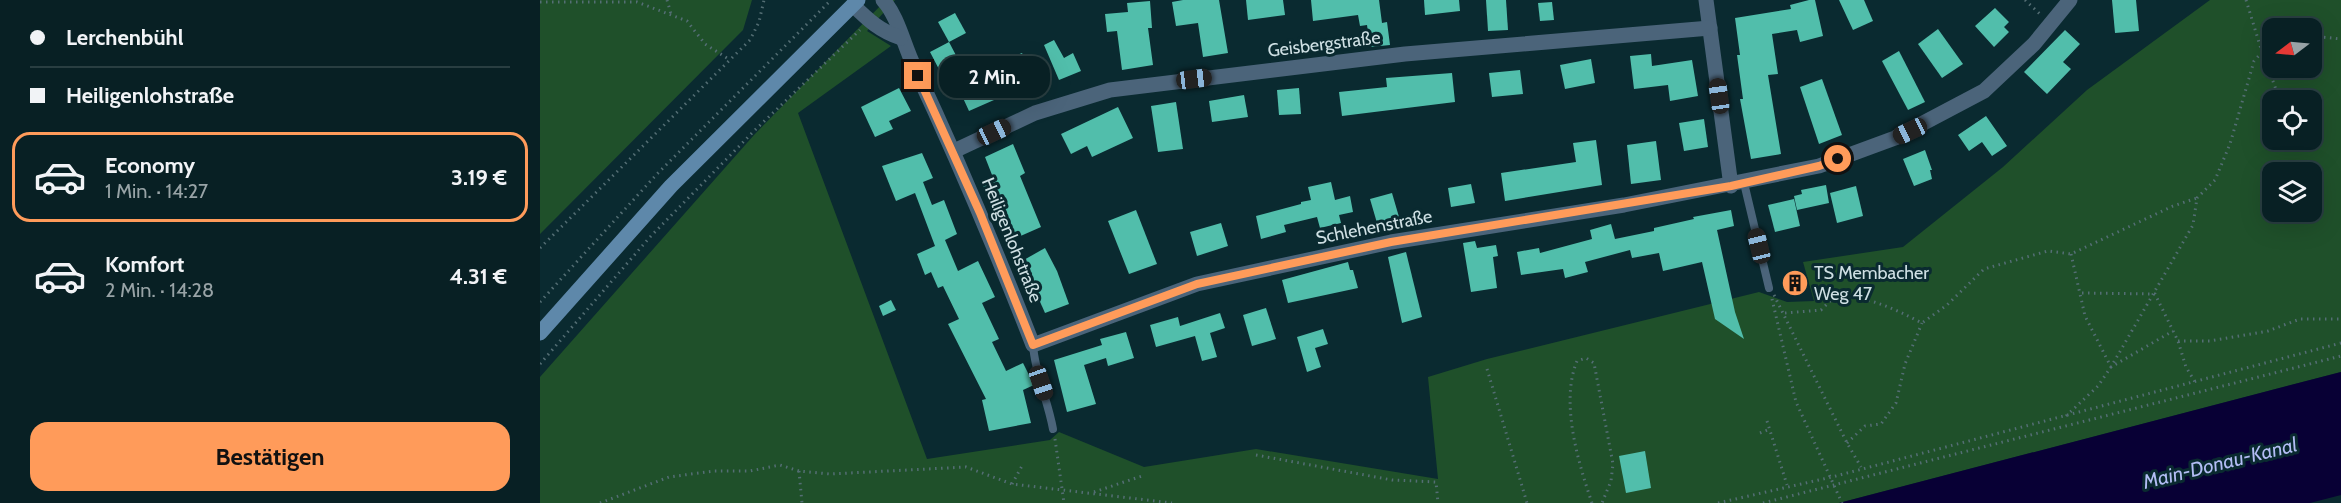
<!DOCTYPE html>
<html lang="de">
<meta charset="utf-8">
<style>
:root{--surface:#082024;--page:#11282c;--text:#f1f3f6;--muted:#98a3a6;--line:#293e41;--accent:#ff9b5a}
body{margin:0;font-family:Cabin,sans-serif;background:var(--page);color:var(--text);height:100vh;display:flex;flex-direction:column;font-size:22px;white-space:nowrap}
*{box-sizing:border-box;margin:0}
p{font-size:20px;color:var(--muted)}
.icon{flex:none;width:33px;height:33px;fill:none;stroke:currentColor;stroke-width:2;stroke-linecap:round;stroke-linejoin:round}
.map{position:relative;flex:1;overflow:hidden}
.side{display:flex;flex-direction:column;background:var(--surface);width:540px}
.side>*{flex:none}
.top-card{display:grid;align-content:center;height:132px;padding:0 30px;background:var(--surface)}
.needle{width:39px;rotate:254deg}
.controls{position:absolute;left:1722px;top:18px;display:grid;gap:12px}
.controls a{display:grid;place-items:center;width:60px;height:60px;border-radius:12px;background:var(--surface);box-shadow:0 6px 24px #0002,0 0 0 2px var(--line);font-size:30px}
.end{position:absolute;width:27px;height:27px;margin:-14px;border:8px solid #ff9b5a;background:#111;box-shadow:0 0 0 3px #111}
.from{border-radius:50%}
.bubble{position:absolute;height:42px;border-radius:18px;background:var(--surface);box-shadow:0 6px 24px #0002,0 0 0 2px var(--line);font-size:20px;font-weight:800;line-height:42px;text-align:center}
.car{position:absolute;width:18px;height:36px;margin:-18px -9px;border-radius:8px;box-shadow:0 0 4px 2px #0007;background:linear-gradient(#222 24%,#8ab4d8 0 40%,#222 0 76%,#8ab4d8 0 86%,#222 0)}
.top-card b{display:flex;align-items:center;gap:21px;height:57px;font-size:22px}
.top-card b+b{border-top:2px solid var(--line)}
.top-card i{width:15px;height:15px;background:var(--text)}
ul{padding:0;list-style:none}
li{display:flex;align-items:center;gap:18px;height:90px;margin:0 12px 9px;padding:0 18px;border:3px solid transparent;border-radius:18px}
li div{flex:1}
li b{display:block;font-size:22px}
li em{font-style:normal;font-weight:800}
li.on{border-color:var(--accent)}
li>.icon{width:54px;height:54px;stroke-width:1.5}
.button{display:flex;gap:12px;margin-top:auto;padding:12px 30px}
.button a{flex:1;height:69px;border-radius:18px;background:var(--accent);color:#111;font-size:24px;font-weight:800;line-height:69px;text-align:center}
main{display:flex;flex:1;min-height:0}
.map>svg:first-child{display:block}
</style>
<main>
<section class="side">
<div class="top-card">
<b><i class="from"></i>Lerchenbühl</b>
<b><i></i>Heiligenlohstraße</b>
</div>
<ul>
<li class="on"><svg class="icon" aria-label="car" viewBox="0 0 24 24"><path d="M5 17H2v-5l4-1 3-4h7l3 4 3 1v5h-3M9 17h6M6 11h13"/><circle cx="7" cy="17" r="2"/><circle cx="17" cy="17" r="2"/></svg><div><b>Economy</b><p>1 Min. · 14:27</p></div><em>3.19 €</em></li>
<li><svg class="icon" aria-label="car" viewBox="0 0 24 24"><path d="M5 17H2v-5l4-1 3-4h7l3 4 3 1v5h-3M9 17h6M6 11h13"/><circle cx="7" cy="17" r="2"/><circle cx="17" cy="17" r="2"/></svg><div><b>Komfort</b><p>2 Min. · 14:28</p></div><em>4.31 €</em></li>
</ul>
<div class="button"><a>Bestätigen</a></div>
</section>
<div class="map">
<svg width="1801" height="503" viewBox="0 0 1801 503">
<rect width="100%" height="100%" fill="#0a2a30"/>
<g fill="#1f502a" fill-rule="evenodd">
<path d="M0,0H212L203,30L0,234Z"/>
<path d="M346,0H355L327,31L351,46L258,113L387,459L510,440L519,432L604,467L716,449L898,479L888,377L947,359L1219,292L1247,302L1274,301L1263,262L1363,247L1463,167L1547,90L1670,0H1801V372L1299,503H0V377L214,135ZM1732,28H1772V68H1732ZM1732,100H1772V140H1732ZM1732,172H1772V212H1732Z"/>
</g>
<path fill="#080035" d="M1801,372V495L1770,503H1299Z"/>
<g fill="#51beab">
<path d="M643,0H679L688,53L663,57L658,23L636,26L632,2Z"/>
<path d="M706,0H743L745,15L708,20Z"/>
<path d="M771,0H839L842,23L847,22L850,45L830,47L827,25L820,26L818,15L773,21Z"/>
<path d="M884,0H919L920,11L885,15Z"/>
<path d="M946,0H966L968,30L948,31Z"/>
<path d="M1269,0H1275L1283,36L1260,42L1257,30L1232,34L1238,74L1228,75L1241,154L1211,159L1200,99H1203L1197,55H1200L1195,18L1251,9L1250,5Z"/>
<path d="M1299,0H1324L1333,21L1313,30Z"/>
<path d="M1572,0H1596L1599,31L1575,33Z"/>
<path d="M610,1L612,28H608L613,65L582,70L577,31L567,32L565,14L588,12L587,3Z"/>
<path d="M1012,2L1014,20L1000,21L998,3Z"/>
<path d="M1455,8L1469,22L1464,27L1469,32L1454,47L1435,26Z"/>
<path d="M415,13L426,33L409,42L398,22Z"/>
<path d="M1398,29L1423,64L1402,78L1378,44Z"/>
<path d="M1525,30L1540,44L1523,62L1531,69L1507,94L1484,72Z"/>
<path d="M514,40L524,58L533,53L541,71L519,80L504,45Z"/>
<path d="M409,42L431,84L459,71L456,64L482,53L491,72L450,90L454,100L429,111L411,72L403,77L390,52Z"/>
<path d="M1359,51L1385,102L1368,110L1342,61Z"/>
<path d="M1111,54L1112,66L1152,60L1158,96L1130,101L1128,85L1094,89L1090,56Z"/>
<path d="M1051,59L1055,83L1025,89L1020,65Z"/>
<path d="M980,70L983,94L952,97L949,73Z"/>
<path d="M912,73L915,102L802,116L799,92L847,87L846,78Z"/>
<path d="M1282,79L1302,135L1279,144L1260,87Z"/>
<path d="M359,88L371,111L349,121L353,129L335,137L321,107Z"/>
<path d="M759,88L761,114L739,115L737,90Z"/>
<path d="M704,95L708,117L672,122L669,101Z"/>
<path d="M636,102L643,149L618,152L611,106Z"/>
<path d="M578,107L593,138L552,157L547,146L531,154L521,134Z"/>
<path d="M1446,116L1467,146L1452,156L1442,142L1429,151L1418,135Z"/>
<path d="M1164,119L1168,147L1144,151L1139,123Z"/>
<path d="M1056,140L1062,185L965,201L961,173L1036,162L1033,143Z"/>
<path d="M1116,141L1121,180L1091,184L1087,145Z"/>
<path d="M473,144L485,173L480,176L501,227L474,239L456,197L450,200L443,186L454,180L445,157Z"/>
<path d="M1385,150L1392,170H1390L1392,179L1374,186L1363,159Z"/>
<path d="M382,153L393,178L383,182L392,205L404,200L417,234L405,240L418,271L438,261L455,297L442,303L459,339L452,342L466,371L483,363L494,385L483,390L491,423L449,431L442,400L446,399L408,324L419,319L403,286L398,288L391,272L385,275L377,254L395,246L375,193L356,201L342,166Z"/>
<path d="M791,182L795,200L810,196L813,212L799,215L801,223L780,228L777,217L744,225L746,232L721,239L716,216L761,204V202L771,200L768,187Z"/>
<path d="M931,184L935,203L911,207L908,188Z"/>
<path d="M1286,185L1289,203L1257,210L1254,196L1262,194L1261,190Z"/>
<path d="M1316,186L1323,216L1297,223L1290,193Z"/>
<path d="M852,193L859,217L837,223L830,199Z"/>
<path d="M1254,199L1260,226L1235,232L1228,205Z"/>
<path d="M596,210L617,264L589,274L568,221Z"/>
<path d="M1191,210L1194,226L1177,230L1195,312L1204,339L1175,319L1162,262L1123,271L1119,253L1092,258L1090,250L1045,262L1048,272L1025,278L1023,269L981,275L977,252L999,248L1000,253L1052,239L1050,230L1071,224L1075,239L1114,231V228L1154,219L1153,217Z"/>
<path d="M681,223L688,246L657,256L650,232Z"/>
<path d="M935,241L937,248L956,245L958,256L953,257L957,288L931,292L923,243Z"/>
<path d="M505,248L517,271L529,304L505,313L482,261Z"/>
<path d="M866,252L882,317L862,323L848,257Z"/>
<path d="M808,262L810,270H813L818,288L748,303L742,280Z"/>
<path d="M1260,275L1263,289L1250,292L1247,277Z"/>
<path d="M351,300L356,310L343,316L339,306Z"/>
<path d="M726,308L736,339L712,346L703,315Z"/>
<path d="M680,313L685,328L670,333L677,357L662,361L655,336L616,347L610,325L638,317L640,326Z"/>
<path d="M783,329L788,344L775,348L781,367L767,372L757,337Z"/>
<path d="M586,332L594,358L568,366L566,358L544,365L556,404L527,412L514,360L562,345L560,339Z"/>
<path d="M1105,451L1111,488L1086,493L1079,456Z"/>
</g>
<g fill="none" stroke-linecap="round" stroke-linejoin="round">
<g stroke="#546e74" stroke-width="3" stroke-dasharray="1.5 4.5" stroke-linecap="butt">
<path d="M127,0L131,14"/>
<path d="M1485,0L1501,15"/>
<path d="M0,2H97L147,21L165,44L190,60"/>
<path d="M1772,36L1801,39"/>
<path d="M1732,47L1722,52L1740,100"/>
<path d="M0,248L210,40L219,22L224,0"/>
<path d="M1531,254L1545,316L1571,367L1633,331"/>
<path d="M1542,293L1615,294L1638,341L1646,367L1655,382"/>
<path d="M1234,295L1307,443L1321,467"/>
<path d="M1232,299L1256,402L1302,503"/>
<path d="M0,302L117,174L291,0"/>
<path d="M1245,313L1281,310L1296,295C1329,297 1353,308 1382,323L1407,305L1444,269L1508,251L1531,254L1633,206L1657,198"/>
<path d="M1638,341H1670L1728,331L1760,319H1801"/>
<path d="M0,364L110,237L215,130L320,30"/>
<path d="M947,369L987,503"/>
<path d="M1526,416L1558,386L1571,367L1653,225L1657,198L1675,180L1690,144L1714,61L1722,52L1706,0"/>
<path d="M1227,421L1247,485"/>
<path d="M1220,433L1230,429"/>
<path d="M515,439L524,503"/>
<path d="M1307,443L1325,426L1341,424L1356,403L1365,364L1382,323"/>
<path d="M716,455L852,480L896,482L898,503"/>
<path d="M259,471L262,503"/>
<path d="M472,484L483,464"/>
<path d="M554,492L602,476"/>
<path d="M60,503L129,477L174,471H210L240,465L259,471L290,474L426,467L472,484L632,503"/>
<path d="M1052,503C1038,462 1020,402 1037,361L1046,358L1054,363L1073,464L1071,481L1062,503"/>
<path d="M1178,503L1292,477L1801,343"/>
<path d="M1223,503L1801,356"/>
</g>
<g stroke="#4b647a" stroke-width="8">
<path d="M1204,183L1229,288"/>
<path d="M493,345C495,374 508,401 513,429"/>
</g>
<g stroke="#4b647a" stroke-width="15">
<path d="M343,0C358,16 364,46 374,66C417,158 456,250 493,345L657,284L851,242L1084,205L1279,166L1355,138L1444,91L1494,44L1530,0"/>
<path d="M1166,0L1191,186"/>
<path d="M313,5C328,20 340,31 361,38"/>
<path d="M414,151L495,113L570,90L865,54L1170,28"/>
</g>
<path stroke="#5e88aa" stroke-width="15" d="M0,333L131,186L318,0"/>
</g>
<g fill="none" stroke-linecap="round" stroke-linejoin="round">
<path stroke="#ff9b5a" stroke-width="8" d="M378,76L440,213L493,345L657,284L851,242L1191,186L1279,166L1298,159"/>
</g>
<defs>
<symbol id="building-disc" viewBox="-11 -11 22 22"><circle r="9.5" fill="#ff9b5a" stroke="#0a2a30"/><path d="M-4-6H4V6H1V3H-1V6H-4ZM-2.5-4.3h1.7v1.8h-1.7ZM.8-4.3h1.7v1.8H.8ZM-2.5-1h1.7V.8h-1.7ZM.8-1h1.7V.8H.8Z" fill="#111"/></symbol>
</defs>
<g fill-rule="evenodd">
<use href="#building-disc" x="1240" y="268" width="30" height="30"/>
</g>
<g text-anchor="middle" stroke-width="6" stroke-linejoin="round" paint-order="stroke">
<g font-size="18" fill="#cfe0e4" stroke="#0a2a30">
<text transform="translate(784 44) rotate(-7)" y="6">Geisbergstraße</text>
<text transform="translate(834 227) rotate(-11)" y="6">Schlehenstraße</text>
<text transform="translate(472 240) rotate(68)" y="6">Heiligenlohstraße</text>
</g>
<g font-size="18" fill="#cfe0e4" stroke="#0a2a30" text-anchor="start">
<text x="1274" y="279">TS Membacher<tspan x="1274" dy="21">Weg 47</tspan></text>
</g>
<g font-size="20" font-style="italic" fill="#b3bdf5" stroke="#0a2a30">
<text transform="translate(1680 463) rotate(-14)" y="7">Main-Donau-Kanal</text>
</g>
</g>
</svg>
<div class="controls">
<a><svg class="needle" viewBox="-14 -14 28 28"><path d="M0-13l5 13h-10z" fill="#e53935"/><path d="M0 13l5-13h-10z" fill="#98a3a6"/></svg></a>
<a><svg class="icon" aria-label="locate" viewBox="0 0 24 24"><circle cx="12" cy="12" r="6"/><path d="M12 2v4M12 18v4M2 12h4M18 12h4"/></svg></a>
<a><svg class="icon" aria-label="layers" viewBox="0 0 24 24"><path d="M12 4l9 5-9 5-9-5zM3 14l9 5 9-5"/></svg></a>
</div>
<i class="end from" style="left:1298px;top:159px"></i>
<i class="end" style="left:378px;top:76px"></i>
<div class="bubble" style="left:399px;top:56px;width:111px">2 Min.</div>
<i class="car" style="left:654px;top:79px;rotate:83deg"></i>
<i class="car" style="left:1179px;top:96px;rotate:352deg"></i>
<i class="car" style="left:1370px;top:131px;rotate:245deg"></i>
<i class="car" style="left:454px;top:132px;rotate:65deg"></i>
<i class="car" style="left:1219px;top:246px;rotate:346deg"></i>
<i class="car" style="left:501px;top:383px;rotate:161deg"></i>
</div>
</main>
